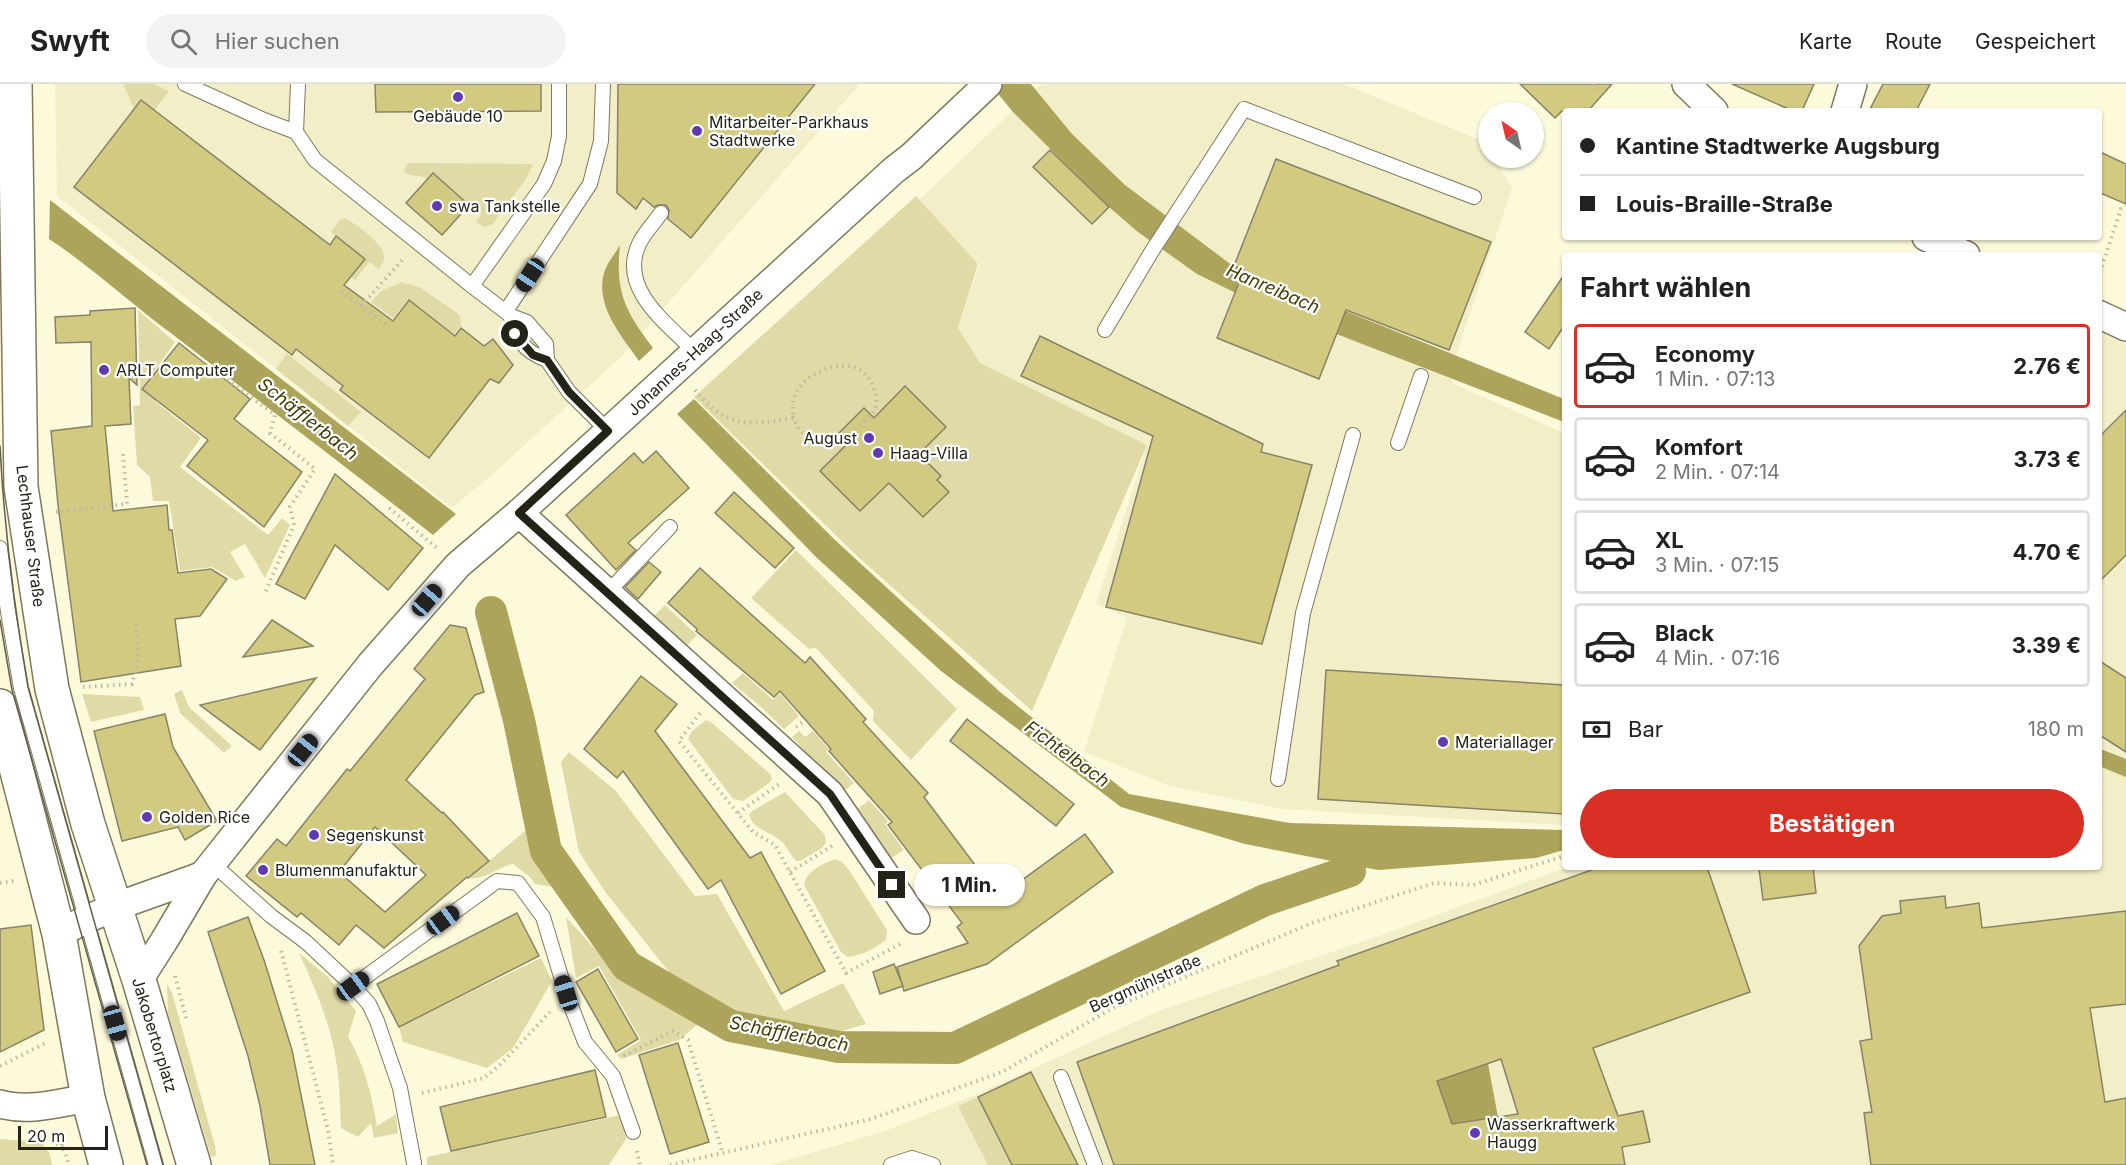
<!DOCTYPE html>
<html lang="de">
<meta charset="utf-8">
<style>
:root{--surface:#fff;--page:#f2f2f2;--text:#222;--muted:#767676;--line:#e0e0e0;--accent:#d93025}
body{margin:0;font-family:Inter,sans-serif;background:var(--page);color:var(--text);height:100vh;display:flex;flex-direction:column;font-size:22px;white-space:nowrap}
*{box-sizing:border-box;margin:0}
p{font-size:20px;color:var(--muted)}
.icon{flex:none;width:33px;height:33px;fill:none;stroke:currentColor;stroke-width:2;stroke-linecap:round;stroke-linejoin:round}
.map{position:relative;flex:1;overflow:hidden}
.details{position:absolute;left:1562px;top:168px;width:540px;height:618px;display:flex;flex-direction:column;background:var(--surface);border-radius:6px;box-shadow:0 2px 4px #0004}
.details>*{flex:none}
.banner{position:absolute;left:1562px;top:24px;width:540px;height:132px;border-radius:6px;box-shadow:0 2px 4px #0004;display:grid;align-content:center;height:132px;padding:0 18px;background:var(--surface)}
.needle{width:39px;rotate:326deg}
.fabs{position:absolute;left:1478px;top:18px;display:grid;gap:12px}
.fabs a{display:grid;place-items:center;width:66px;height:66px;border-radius:50%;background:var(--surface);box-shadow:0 2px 4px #0004;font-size:30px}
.scale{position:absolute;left:18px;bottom:15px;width:90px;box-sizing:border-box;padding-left:6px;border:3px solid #242317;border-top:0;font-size:16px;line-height:21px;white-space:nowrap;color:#242317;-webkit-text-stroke:4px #fff;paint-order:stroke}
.end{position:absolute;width:27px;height:27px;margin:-14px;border:8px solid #242317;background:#fff;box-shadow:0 0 0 3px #fff}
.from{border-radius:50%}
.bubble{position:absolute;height:42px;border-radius:21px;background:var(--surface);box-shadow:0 2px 4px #0004;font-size:20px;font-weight:700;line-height:42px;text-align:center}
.car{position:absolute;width:18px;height:36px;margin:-18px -9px;border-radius:8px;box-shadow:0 0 4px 2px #0007;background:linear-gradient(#222 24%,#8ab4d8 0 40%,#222 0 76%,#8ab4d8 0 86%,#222 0)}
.banner b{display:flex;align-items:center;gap:21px;height:57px;font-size:22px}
.banner b+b{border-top:2px solid var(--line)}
.banner i{width:15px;height:15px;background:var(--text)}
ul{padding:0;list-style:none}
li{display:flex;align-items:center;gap:18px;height:84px;margin:0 12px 9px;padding:0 6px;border:3px solid var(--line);border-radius:6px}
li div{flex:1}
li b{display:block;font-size:22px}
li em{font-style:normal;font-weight:700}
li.selected{border-color:var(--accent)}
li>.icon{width:54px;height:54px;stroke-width:1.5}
h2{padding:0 18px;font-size:27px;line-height:72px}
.pay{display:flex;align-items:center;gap:15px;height:66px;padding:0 18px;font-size:22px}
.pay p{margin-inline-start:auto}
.button{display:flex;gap:12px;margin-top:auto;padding:12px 18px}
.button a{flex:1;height:69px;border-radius:36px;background:var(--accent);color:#fff;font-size:24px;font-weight:700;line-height:69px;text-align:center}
header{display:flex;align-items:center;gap:36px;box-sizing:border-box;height:84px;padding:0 30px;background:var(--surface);border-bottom:2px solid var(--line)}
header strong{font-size:28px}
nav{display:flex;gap:33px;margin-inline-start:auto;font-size:21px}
.search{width:420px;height:54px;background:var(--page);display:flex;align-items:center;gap:15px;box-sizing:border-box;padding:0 21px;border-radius:33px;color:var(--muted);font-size:22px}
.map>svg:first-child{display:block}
</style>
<header>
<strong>Swyft</strong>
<div class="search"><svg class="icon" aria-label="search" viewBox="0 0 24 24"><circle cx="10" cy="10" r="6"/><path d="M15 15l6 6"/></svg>Hier suchen</div>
<nav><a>Karte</a><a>Route</a><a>Gespeichert</a></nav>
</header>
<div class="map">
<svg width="2126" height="1081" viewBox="0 0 2126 1081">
<rect width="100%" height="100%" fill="#fdfadc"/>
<g fill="#f2eec8">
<path d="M55,0H860L621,273L493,390L452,424L57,112Z"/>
<path d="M1041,0H1344L1485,58L1488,63V74H1494L1512,104L1458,265L1452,299L1564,349V741L1282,725L1170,702L1084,668L1127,534L1096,520L1147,361L981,280L958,246L979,181L919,116Z"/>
<path d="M2099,246L2117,253L2126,260V1081H770L885,1047L977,1010L1161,926L1376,853L1568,783H2098Z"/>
</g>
<g fill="#e0dba6">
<path d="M123,0H154L169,7L154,27L141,16L134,25Z"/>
<path d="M408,79L533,80L526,95L492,141L484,143L476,138L481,130L433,89L427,95C419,90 413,93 405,89L404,86Z"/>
<path d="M916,112L978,180L958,244L980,279L1147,361L1032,627L857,472L694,313Z"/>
<path d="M344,134C355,139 383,159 384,172C385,177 381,181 379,185L369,178L355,196L351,193L365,175L331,148L340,136Z"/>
<path d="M402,198L421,204L457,229L460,232L461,242L454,250L408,215L393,234L371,218L381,207Z"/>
<path d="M138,226L175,258L148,296L154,301L155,317L201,354L180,383L268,451L282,434L290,441L265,494L245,460L230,468L245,493L236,497L212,483L180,487L169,417H153L150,393L137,381L133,322L140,321Z"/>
<path d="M287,270L361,328L348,342L276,285Z"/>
<path d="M796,466L957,625L911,676L873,637L874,627L816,564L809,565L751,514Z"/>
<path d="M665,521L697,551L686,562L654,532Z"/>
<path d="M743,589L773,616L780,609L799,632L784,645L761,623L732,599Z"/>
<path d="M182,606L189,623L232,662L224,669L180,629L174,610Z"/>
<path d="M82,610L140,613L144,626L91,638Z"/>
<path d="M706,636L711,638L770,690L772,695L769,699L743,717L733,715L688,655L692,647Z"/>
<path d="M799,647L805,653L813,647L829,665L826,668L854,699L842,709L792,653Z"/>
<path d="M569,668L615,706L695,812L717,810L784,927L843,899L866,940L835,949L737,936L677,898L606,809L579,768L561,678Z"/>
<path d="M785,708L825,751L826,758L822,764L800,777H796C791,772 787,763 782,758C771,747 754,747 749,731L752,727Z"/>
<path d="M869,716L888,737L885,740L904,766L887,777L855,727Z"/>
<path d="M530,743L535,767L554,803L535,800L530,793L513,780C497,783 484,797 468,794Z"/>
<path d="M835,775L842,778L849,786L887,846L886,856C874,864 862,872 848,873L841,868L804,801C806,787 822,780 835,775Z"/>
<path d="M566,833L612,884L698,940L679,956L621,975L617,971L641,956L599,882L576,894Z"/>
<path d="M299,869L328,893L356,927L348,953C364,979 372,1012 377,1042L396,1030L398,1049L374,1054L371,1039L358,1053L341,1044C340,1024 340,1003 337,983C332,943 316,906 299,869Z"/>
<path d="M541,874L552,897L513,964L487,984L403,958L399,943Z"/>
<path d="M167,900L172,909L215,1062L216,1070L214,1073L211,1072L168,930Z"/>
<path d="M978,1013L1011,1081H988L958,1022Z"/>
<path d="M621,1031L626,1055L609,1081H427V1073Z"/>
<path d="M0,1055L41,1058L50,1070L52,1081H0Z"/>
</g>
<g fill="#aca45b">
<path d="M990,0H1031L1072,50L1125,101L1233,182L1564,315V338L1339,251L1240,211L1197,190L1138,148L1109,123L1013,28Z"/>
<path d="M50,116L456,430L433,451C346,383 259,317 172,250C130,219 93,184 49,155Z"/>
<path d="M620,161C615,208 625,227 653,264L639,277C621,251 595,222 604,189C607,179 615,170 620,161Z"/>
<path d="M694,315L834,455L1000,608L1129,710L1290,739L1564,746V766L1536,774L1378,786L1245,760L1121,723L941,587L816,473L677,330Z"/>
<path d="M2098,664L2126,675V693L2099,682Z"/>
<path d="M1488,980L1498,1033L1450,1040L1448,1029L1437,997Z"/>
</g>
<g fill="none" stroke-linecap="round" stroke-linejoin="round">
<path stroke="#aca45b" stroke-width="32" d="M491,528L519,636L546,767L627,882L731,942L839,963L955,964L1265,816L1350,787"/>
</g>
<g fill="#d2ca80" stroke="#868368" stroke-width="1.5" fill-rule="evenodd">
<path d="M375,0H541V27L376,28Z"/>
<path d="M618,0H815L691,154L668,135L669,126L666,121H658L654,123L643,114L636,125L617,109Z"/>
<path d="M1520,0H1612L1588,27H1562L1555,34Z"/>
<path d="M1732,0H1814L1802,27H1793Z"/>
<path d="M1883,0H1930L1916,27H1869Z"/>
<path d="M141,16L330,161L336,152L365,175L344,201L393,237L409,216L455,252L461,244L484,262L493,255L513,281L499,299L490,295L429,374L340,306L343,302L296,265L292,271L74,103Z"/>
<path d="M1050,66L1109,123L1092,140L1033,83Z"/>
<path d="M2098,67L2126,80V120L2098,108Z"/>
<path d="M1276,75L1491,158L1449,266L1346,226L1319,295L1217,254L1244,186L1234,182Z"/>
<path d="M433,89L469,121L442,151L406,119Z"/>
<path d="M1564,191V242L1549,265L1525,248Z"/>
<path d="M135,224L137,301L129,294L131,340L105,342L113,427L167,421L169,446H172L178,489L211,485L227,495L200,532L175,535L181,582L81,598L58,421L51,347L92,342L91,258L56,259L55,233L90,231V227Z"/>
<path d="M1040,252L1263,360L1261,368L1312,381L1262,560L1106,523L1153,352L1021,292Z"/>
<path d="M179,259L250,315L234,335L302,388L264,443L187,382L208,356L142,305Z"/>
<path d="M905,302L946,343L919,370L941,392L937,396L949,408L923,433L889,399L860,427L820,387L849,358L839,349L864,324L874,334Z"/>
<path d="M2126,326V471L2098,499V354Z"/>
<path d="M656,367L689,404L628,459L636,466L616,486L566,431L634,369L643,379Z"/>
<path d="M335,390L423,464L388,506L335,461L305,515L276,500Z"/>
<path d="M734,408L794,464L775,484L715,429Z"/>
<path d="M649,478L661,488L638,515L625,503Z"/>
<path d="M700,484L805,579L810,573L866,635L863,638L928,709L924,713L999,813L1085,750L1113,788L987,880L904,907L897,883L968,859L957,843L962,839L888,741L892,738L829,667L831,665L780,607L774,613L696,547L697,545L668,519Z"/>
<path d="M272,536L313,562L243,573Z"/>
<path d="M450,541L466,544L484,608L475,611L406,696L442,729L443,728L489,777L468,794L467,793L384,864L356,841L339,861L301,829L297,833L246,792L277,755L286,762L347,685L350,687L425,595L414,585ZM375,743L426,791L385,828L339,788Z"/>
<path d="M2098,576L2126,594V668L2098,650Z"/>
<path d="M1326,586L1564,601V730L1318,715Z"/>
<path d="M641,592L677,620L655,647L750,774L761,768L825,887L781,910L721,796L708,805L623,687L617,694L584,665Z"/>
<path d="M316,594L260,666L200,621L269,605Z"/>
<path d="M165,630L173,663L217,737L185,756L178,743L122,757L94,647Z"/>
<path d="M967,635L1074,720L1056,742L950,657Z"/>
<path d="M1600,783H1707L1750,908L1593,964L1618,1032L1643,1027L1650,1058L1622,1063L1625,1081H1114L1077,978L1339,881L1337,877ZM1501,975L1518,1030L1452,1040L1437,997Z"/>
<path d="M1777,783H1813L1816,809L1763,816L1759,785Z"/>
<path d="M1945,812L1946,824L1979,819L1982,844L2126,827V920L2090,924L2105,1018L2126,1014V1081H1871L1864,1029L1872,1028L1860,957L1872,955L1859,862L1882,832L1901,829L1900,817Z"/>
<path d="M517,829L539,872L399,943L377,900Z"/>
<path d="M248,833L264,876L292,966L315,1081H270L260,1022L248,972L208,848Z"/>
<path d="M31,841L44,946L0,968V845Z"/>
<path d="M894,880L903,902L880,910L873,888Z"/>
<path d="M598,885L638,955L616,968L576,898Z"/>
<path d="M678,959L709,1058L670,1070L639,971Z"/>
<path d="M595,986L606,1033L451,1067L440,1023Z"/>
<path d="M1031,988L1078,1081H1012L978,1013Z"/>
</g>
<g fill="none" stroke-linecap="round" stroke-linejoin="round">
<defs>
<g id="service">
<path d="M185,0L264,36L296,48"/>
<path d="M298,0L296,48L315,76L472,202L511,232L527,238L546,260L547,276L569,308L608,347"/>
<path d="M661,129C654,139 644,149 639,160C618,205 667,239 695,268"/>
<path d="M472,202L544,100L554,77L559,52V0"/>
<path d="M506,227L590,100L601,57L603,0"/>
<path d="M511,232C517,256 523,267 547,276"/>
<path d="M1105,246L1152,167L1244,25L1474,113"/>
<path d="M1398,359L1421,292"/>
<path d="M0,464L8,528L21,604L156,1081"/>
<path d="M608,508L670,443"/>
<path d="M1278,695L1303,529L1353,351"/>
<path d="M213,780L271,832L306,858L353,902L369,920L377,937L400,1004L414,1079"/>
<path d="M353,902L497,797L518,799L543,833L566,909L585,958L613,992L633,1048"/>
<path d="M1061,993L1095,1081"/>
<path d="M891,1081L912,1074L933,1081"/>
</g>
<g id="minor">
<path d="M1686,0L1714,27"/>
<path d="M1845,27L1853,0"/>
<path d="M1926,153L1966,171"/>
<path d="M2098,230L2126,243"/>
<path d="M519,429L830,710L916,836"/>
<path d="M59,850C104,823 155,810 203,791"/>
<path d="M139,896L164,857L203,791L370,581L458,481L519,429L894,86L911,73L988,0"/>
<path d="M0,1020C29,1028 60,1019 88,1014"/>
</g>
<g id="tertiary">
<path d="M15,0L21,403L52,605L88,740L139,896L194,1081"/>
<path d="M0,622L59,850L88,1014L106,1081"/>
</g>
</defs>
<use href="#service" stroke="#7c795e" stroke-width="16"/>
<use href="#minor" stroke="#7c795e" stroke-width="30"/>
<use href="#tertiary" stroke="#7c795e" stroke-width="36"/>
<g stroke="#bbb9a0" stroke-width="4" stroke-dasharray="1.5 4.5" stroke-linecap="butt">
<path d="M1593,0L1600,6"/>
<path d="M2098,194L2121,125L2126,122"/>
<path d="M341,207L389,243"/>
<path d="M361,222L405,173"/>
<path d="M218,290L219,289L275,331L270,349L315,385L290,423L294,441L265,509"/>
<path d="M695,306C727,344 747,342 793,334C795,338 797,342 800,346C808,356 830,362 843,356C849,353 855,346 860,341C865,336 873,330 875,324C880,306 867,284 849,282C830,279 802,293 795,311C792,318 793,326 793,334"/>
<path d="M389,424L437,464"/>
<path d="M56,428L127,420L123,370"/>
<path d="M83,603L132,600L138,575L136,529"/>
<path d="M700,629L679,657L753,748L775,761L846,889L902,859"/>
<path d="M796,643L805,636"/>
<path d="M738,729L779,700"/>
<path d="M790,788L832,762"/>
<path d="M0,799L14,797"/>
<path d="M281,867L328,1046L333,1081"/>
<path d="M175,892L186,934"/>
<path d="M624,972L673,947L688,956L723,1070"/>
<path d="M0,982L46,959"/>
<path d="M422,1009L484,994L501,980L550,928"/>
<path d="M58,1048L69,1081"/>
<path d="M40,1053L47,1054L64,1064"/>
<path d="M637,1067L640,1081"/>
<path d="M670,1081L871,1035L1002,988L1115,923L1312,839L1434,799L1473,801L1564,772"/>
</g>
<use href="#service" stroke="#fff" stroke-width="14"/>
<use href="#minor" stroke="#fff" stroke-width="27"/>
<use href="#tertiary" stroke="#fff" stroke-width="33"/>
<g stroke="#605f4e" stroke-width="1.5">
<path d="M0,362C4,443 14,522 28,603L163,1081"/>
<path d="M0,536L12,606L147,1081"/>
</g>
</g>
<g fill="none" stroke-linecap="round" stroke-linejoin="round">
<path stroke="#242317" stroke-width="8" d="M515,250L533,271L547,276L569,308L608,347L519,429L830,710L892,801"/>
</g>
<g fill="#6139b1" stroke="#fff" stroke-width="2">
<circle cx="458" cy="13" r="6"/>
<circle cx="697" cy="47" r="6"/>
<circle cx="437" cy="122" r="6"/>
<circle cx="104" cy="286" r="6"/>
<circle cx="869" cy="354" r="6"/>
<circle cx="878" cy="369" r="6"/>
<circle cx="1443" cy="658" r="6"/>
<circle cx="147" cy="733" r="6"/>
<circle cx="314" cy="751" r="6"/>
<circle cx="263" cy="786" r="6"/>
<circle cx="1475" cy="1049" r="6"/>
</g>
<g text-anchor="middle" stroke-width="4.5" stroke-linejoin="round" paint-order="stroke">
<g font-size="16" fill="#242317" stroke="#fff" text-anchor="start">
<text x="458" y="38" text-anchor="middle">Gebäude 10</text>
<text x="709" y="44">Mitarbeiter-Parkhaus<tspan x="709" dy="18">Stadtwerke</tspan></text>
<text x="449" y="128">swa Tankstelle</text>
<text x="116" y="292">ARLT Computer</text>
<text x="857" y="360" text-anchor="end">August</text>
<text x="890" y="375">Haag-Villa</text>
<text x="1455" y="664">Materiallager</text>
<text x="159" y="739">Golden Rice</text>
<text x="326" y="757">Segenskunst</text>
<text x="275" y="792">Blumenmanufaktur</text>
<text x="1487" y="1046">Wasserkraftwerk<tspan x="1487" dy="18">Haugg</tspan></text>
</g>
<g font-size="16" fill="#242317" stroke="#fff">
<text transform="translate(695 268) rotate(-43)" y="6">Johannes-Haag-Straße</text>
<text transform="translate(31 452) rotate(83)" y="6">Lechhauser Straße</text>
<text transform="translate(1145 899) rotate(-24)" y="6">Bergmühlstraße</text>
<text transform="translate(155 951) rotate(73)" y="6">Jakobertorplatz</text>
</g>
<g font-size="18" font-style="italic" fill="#423c00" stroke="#fff">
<text transform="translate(1273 205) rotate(23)" y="6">Hanreibach</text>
<text transform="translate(308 335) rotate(38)" y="6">Schäfflerbach</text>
<text transform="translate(1067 670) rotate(36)" y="6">Fichtelbach</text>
<text transform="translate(789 950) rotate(11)" y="6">Schäfflerbach</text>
</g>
</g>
</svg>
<div class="fabs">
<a><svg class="needle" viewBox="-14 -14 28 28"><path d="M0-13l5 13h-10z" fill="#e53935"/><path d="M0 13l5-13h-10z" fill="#767676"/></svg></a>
</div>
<div class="scale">20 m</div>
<i class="end from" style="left:515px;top:250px"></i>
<i class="end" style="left:892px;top:801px"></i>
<div class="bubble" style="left:914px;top:780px;width:111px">1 Min.</div>
<i class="car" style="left:530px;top:191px;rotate:213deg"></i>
<i class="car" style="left:427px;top:516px;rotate:41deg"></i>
<i class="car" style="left:303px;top:666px;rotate:39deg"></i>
<i class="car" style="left:443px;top:836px;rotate:54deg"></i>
<i class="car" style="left:353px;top:902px;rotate:54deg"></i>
<i class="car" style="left:566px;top:909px;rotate:343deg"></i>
<i class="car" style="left:115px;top:939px;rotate:164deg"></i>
<div class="banner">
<b><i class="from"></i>Kantine Stadtwerke Augsburg</b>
<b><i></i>Louis-Braille-Straße</b>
</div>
<section class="details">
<h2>Fahrt wählen</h2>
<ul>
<li class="selected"><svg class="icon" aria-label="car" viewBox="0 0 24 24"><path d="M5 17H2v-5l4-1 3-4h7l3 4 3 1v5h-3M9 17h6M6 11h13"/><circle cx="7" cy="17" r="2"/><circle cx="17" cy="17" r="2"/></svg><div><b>Economy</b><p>1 Min. · 07:13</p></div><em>2.76 €</em></li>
<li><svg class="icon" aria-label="car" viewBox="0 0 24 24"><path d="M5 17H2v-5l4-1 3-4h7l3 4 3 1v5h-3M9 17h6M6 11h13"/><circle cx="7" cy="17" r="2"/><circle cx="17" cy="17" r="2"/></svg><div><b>Komfort</b><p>2 Min. · 07:14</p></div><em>3.73 €</em></li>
<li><svg class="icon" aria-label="car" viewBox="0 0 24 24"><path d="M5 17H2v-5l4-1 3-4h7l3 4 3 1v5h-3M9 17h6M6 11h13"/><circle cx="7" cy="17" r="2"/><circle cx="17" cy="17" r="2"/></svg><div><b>XL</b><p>3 Min. · 07:15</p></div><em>4.70 €</em></li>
<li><svg class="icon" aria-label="car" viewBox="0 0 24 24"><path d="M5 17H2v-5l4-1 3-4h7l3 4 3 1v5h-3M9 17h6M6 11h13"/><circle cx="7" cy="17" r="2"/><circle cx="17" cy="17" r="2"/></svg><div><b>Black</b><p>4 Min. · 07:16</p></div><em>3.39 €</em></li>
</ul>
<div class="pay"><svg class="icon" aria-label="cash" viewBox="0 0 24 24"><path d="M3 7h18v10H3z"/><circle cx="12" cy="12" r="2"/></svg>Bar<p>180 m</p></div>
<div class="button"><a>Bestätigen</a></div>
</section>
</div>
